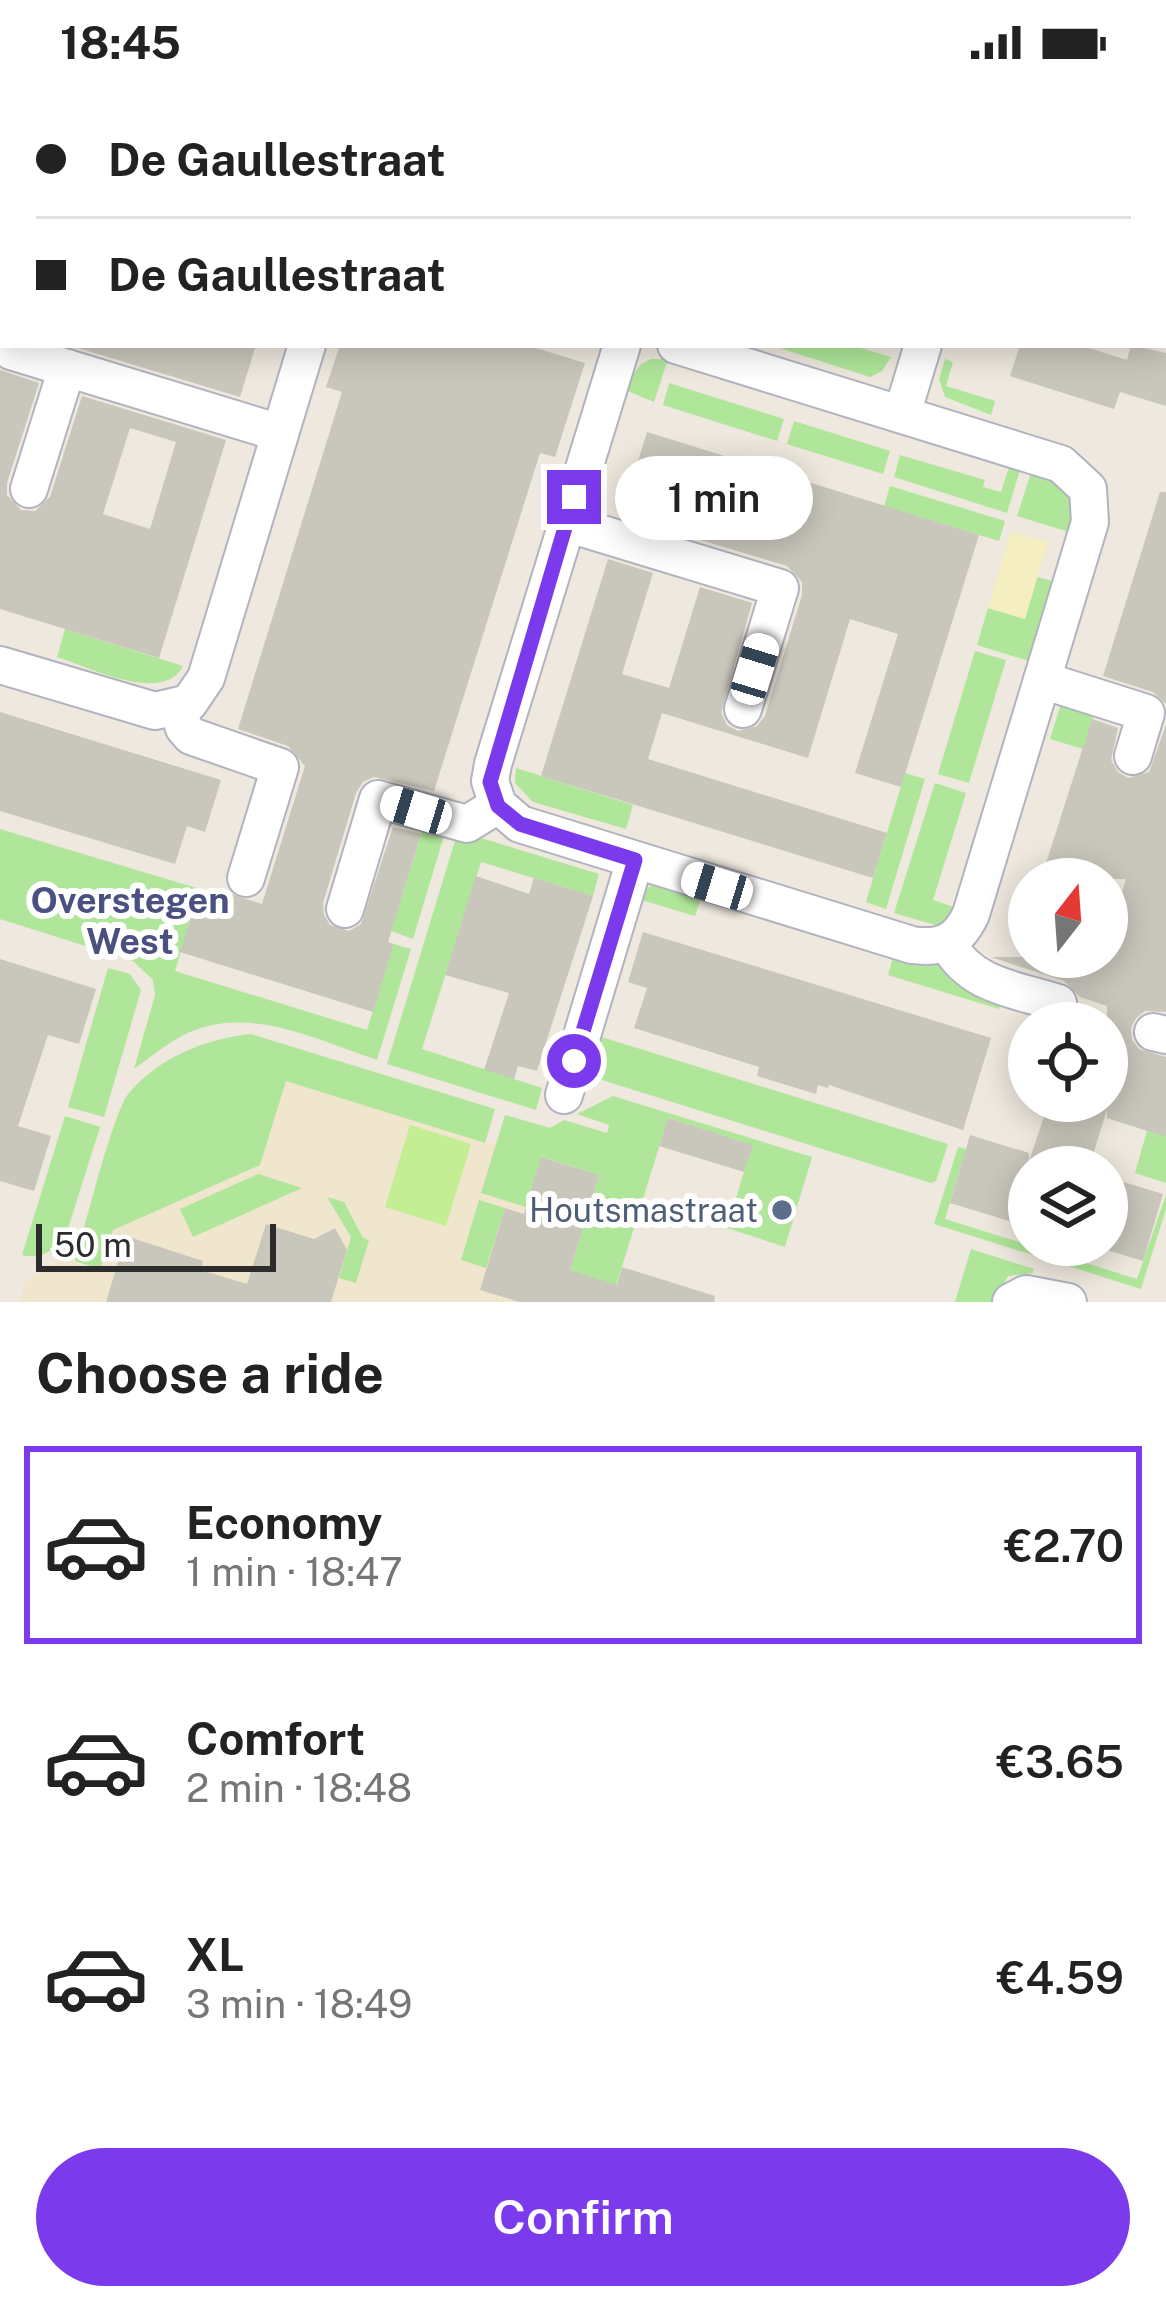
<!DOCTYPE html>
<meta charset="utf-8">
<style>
:root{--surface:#fff;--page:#f2f2f2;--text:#222;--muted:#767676;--line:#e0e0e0;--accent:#7c3aed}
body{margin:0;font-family:"Public Sans",sans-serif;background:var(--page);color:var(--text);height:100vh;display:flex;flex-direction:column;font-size:45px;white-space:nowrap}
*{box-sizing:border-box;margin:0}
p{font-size:39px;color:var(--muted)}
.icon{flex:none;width:66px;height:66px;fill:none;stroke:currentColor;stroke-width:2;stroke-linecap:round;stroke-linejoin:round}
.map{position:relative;height:1218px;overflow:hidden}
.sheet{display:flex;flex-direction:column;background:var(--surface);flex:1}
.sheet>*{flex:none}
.top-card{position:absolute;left:0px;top:0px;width:1167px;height:264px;box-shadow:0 6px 30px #0003;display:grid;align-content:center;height:264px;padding:0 36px;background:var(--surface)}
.needle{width:78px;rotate:17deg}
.fabs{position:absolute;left:1008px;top:774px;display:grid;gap:24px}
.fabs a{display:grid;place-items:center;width:120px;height:120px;border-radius:50%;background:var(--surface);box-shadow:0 6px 30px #0003;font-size:60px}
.scale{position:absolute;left:36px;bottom:30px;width:240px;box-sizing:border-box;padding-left:12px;border:6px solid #2c2c2c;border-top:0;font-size:33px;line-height:42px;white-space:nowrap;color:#2c2c2c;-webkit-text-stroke:9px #fff;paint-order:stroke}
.end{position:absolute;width:54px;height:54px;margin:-27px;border:15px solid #7c3aed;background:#fff;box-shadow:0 0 0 6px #fff}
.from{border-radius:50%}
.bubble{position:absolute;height:84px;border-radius:42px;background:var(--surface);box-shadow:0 6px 30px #0003;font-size:39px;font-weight:600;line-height:84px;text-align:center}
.car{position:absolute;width:36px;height:72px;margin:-36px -18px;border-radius:15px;box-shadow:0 0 9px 3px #0007;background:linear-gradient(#fff 24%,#345 0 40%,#fff 0 76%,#345 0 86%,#fff 0)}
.top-card b{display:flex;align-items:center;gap:42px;height:114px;font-size:45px}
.top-card b+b{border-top:3px solid var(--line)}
.top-card i{width:30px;height:30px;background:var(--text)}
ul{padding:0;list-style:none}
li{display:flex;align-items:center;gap:36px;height:198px;margin:0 24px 18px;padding:0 12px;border:6px solid transparent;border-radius:0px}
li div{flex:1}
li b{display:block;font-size:45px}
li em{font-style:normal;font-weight:600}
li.active{border-color:var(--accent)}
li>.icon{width:108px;height:108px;stroke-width:1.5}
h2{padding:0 36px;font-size:54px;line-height:144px}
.button{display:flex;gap:24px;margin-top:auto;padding:24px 36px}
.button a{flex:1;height:138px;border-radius:72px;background:var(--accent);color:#fff;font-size:48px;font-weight:600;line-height:138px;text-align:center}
.status{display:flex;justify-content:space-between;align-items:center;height:84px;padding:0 60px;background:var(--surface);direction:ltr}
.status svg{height:33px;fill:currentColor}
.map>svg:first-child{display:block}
</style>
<div class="status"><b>18:45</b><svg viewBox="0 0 49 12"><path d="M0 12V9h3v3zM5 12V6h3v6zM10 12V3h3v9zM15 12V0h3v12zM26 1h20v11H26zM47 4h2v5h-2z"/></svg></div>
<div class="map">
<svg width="1166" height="1218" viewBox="0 0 1166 1218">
<rect width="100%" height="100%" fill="#eee8de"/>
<path fill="#f0e6cd" d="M285,997L599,1091L563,1218H19L26,1196L63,1174L100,1185L113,1146L260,1081Z"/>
<g fill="#afe699">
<path d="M770,261H850L891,273L882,287L870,293Z"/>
<path d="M651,275H668L654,318L623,305L641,280Z"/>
<path d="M945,275L953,278L946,302L995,317L991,331L945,313L939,295Z"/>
<path d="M669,299L784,335L777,357L663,321Z"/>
<path d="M794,337L890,367L883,390L787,360Z"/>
<path d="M900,371L985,396L983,403L1001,408L1010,380L1021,383L1007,429L894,393Z"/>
<path d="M1032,386L1065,399L1076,423L1072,449L1017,432Z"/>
<path d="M890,402L1005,437L999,457L884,422Z"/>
<path d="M1037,493L1056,498L1032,578L977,561L988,524L1025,535Z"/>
<path d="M65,545L183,582C164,621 89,583 57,573Z"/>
<path d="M975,567L1006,576L969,699L938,690Z"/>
<path d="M1064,610L1097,620L1083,665L1050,655Z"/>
<path d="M516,684L633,721L626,745L533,718L515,699Z"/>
<path d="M905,689L925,695L886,825L866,818Z"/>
<path d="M935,699L966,709L933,816L957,824L942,843L894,829Z"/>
<path d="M425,738L446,745L413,855L391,847Z"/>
<path d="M0,745L200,805L175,887L367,946L394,860L411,865L377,976C314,955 244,918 180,953C164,962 149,974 134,985L155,911L153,896L133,877L0,835Z"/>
<path d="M458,747L599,790L593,812L481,778L422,965L542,1004L536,1026L387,980Z"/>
<path d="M662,799L702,811L695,832L638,815L650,802Z"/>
<path d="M894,870L943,875L1003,913L999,925L888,891Z"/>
<path d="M108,884L130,890L141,906L104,1033L68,1023Z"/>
<path d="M251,950L495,1025L485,1059L286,997L260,1081L113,1146L100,1185L75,1177C84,1147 113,1027 129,1009C160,973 205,955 251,950Z"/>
<path d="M595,951L948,1060L936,1097L931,1099L583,990Z"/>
<path d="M613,1012L812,1073L785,1163L727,1144L752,1061L668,1034L611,1218L570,1186L599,1091L542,1073L526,1123L481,1109L505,1031L550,1044L564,1036L607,1049L609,1041L577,1030Z"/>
<path d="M65,1032L100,1043L66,1151C57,1166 40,1176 22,1171Z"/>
<path d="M1147,1047L1166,1053V1099L1135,1089Z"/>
<path d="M958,1063L966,1065L945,1135L1137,1195L1166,1111V1125L1141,1205L934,1140Z"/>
<path d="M258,1090L302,1104L193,1153L180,1125Z"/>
<path d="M327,1113L344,1118L363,1154L369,1156L356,1199L339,1194L351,1153Z"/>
<path d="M479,1116L505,1124L486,1184L461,1176Z"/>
<path d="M971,1165L1034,1185L1033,1189L1008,1192L995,1218H955Z"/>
</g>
<path fill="#f4eec0" d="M1011,447L1048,458L1025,535L988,524Z"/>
<path fill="#c3ee94" d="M410,1041L471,1060L446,1142L385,1123Z"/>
<g fill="#c9c6bc" fill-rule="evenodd">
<path d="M68,261H256L240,313Z"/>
<path d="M340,261H526L585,279L555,373L540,369L434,707L374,693L363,698L356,709L323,819L324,831L330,841L349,847L361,840L393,743L421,750L388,858L394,860L373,928L180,868L194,824L211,829L218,806L262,820L305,682L288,662L238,645L342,308L326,303Z"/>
<path d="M1020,261H1079L1127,276L1131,261L1166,269V322L1120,308L1114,325L1010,292Z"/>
<path d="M0,286L39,299L7,399V411L21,426L35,427L50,413L82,312L226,356L159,574L0,525ZM130,344L176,358L150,445L103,430Z"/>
<path d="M647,348L979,451L901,703L855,689L898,550L850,535L808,674L662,629L648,675L887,749L873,794L541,692L608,475L653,489L622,590L669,604L700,503L752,519L721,629L727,641L738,647L757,642L765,632L802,511V498L787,482L621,432Z"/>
<path d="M1160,408H1166V620L1153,608L1103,592Z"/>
<path d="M0,628L221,696L205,748L187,742L175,780L0,727Z"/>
<path d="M1092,635L1118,644L1111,676L1118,688L1128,694L1149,688L1166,641V928L1145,927L1136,934L1131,944L1132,956L1139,965L1166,973V1053L1107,1034V1026L1089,1083H1029V1143L950,1119L970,1051L1029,1069V1078L1049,1017H1107V922L1080,913L1064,897L991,873H1107V857L1126,795H1041Z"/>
<path d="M476,792L529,810L534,794L593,812L537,987L518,982L514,995L484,986L509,909L445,891Z"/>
<path d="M643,848L991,954L963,1046L829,1001L828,1004L818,1001L816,1010L757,992L759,983L634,944L647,904L628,898Z"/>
<path d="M0,875L96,905L79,960L48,951L18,1042L51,1052L34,1107L0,1097Z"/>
<path d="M668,1034L753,1061L744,1088L659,1062Z"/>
<path d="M541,1073L599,1091L570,1186L617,1201L622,1183L715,1212L714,1218H520L480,1206L505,1124L524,1130Z"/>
<path d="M1107,1093L1163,1110L1143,1177L1107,1166Z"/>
<path d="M266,1140L314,1155L335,1144L347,1166L331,1218H106L126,1152L203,1177L201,1186L247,1200Z"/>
</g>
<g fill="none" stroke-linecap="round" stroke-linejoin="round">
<defs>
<g id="minor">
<path d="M1045,0L1055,3"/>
<path d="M85,3L86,0"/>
<path d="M1004,3L1005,0"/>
<path d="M1164,36L1166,37"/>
<path d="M0,54L3,55"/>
<path d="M622,261L493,680L490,697L498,721L520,740L912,861C942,865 958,858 971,830L1090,438L1088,405L1061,380L676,261"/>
<path d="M11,267L280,349"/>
<path d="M902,330L923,261"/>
<path d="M29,405L67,284"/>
<path d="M566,439L780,504L743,625"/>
<path d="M0,581L155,627L189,619L206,594L307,261"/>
<path d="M1042,596L1146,629L1133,672"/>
<path d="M177,624L184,644L191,652L280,683L246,794"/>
<path d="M345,825L378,715L467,740L498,721"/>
<path d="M948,860C971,902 1014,905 1058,919"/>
<path d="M1153,948L1166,951"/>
<path d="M564,1011L635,776"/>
<path d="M1011,1218L1026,1210L1068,1218"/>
</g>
</defs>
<use href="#minor" stroke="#b2b3c0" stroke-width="40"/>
<use href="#minor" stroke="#fff" stroke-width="36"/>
</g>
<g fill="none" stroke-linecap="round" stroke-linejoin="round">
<path stroke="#7c3aed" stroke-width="15" d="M574,977L635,776L520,740L498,722L490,698L574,413"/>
</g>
<circle fill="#5c6f8a" stroke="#fff" stroke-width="4.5" cx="782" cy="1126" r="12"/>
<g text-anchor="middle" stroke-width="12" stroke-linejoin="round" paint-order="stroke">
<g font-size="33" fill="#4e5e75" stroke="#fff" text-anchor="end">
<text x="758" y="1138">Houtsmastraat</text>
</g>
<g font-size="36" font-weight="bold" fill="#4a507f" stroke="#fff">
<text x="130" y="829">Overstegen<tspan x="130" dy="41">West</tspan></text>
</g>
</g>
</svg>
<div class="fabs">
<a><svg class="needle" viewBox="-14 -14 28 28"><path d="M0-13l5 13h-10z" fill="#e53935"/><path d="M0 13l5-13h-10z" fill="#767676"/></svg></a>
<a><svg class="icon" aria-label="locate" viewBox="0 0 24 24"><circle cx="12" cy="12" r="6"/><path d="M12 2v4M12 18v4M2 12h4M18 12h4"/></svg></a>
<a><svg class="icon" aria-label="layers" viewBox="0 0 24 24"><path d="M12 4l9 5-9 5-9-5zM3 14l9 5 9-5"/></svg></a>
</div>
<div class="scale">50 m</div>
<i class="end from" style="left:574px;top:977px"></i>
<i class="end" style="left:574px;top:413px"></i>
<div class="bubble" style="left:615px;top:372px;width:198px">1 min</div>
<i class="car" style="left:755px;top:585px;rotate:17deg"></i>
<i class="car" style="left:416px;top:726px;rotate:287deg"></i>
<i class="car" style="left:717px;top:802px;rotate:287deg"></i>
<div class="top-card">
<b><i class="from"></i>De Gaullestraat</b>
<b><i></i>De Gaullestraat</b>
</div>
</div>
<section class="sheet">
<h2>Choose a ride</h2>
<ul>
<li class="active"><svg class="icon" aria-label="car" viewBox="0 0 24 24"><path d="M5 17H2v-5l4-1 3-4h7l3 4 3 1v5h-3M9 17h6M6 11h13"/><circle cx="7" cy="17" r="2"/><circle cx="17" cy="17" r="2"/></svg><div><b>Economy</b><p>1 min · 18:47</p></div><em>€2.70</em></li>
<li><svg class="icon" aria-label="car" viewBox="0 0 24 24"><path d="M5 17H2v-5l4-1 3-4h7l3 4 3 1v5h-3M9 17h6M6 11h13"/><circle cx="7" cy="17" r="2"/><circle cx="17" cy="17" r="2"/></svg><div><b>Comfort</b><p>2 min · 18:48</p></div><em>€3.65</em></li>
<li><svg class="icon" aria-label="car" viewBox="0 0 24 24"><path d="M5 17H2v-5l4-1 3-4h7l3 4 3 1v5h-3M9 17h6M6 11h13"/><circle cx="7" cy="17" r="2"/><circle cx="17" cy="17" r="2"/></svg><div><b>XL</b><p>3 min · 18:49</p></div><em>€4.59</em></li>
</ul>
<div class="button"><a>Confirm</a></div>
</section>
